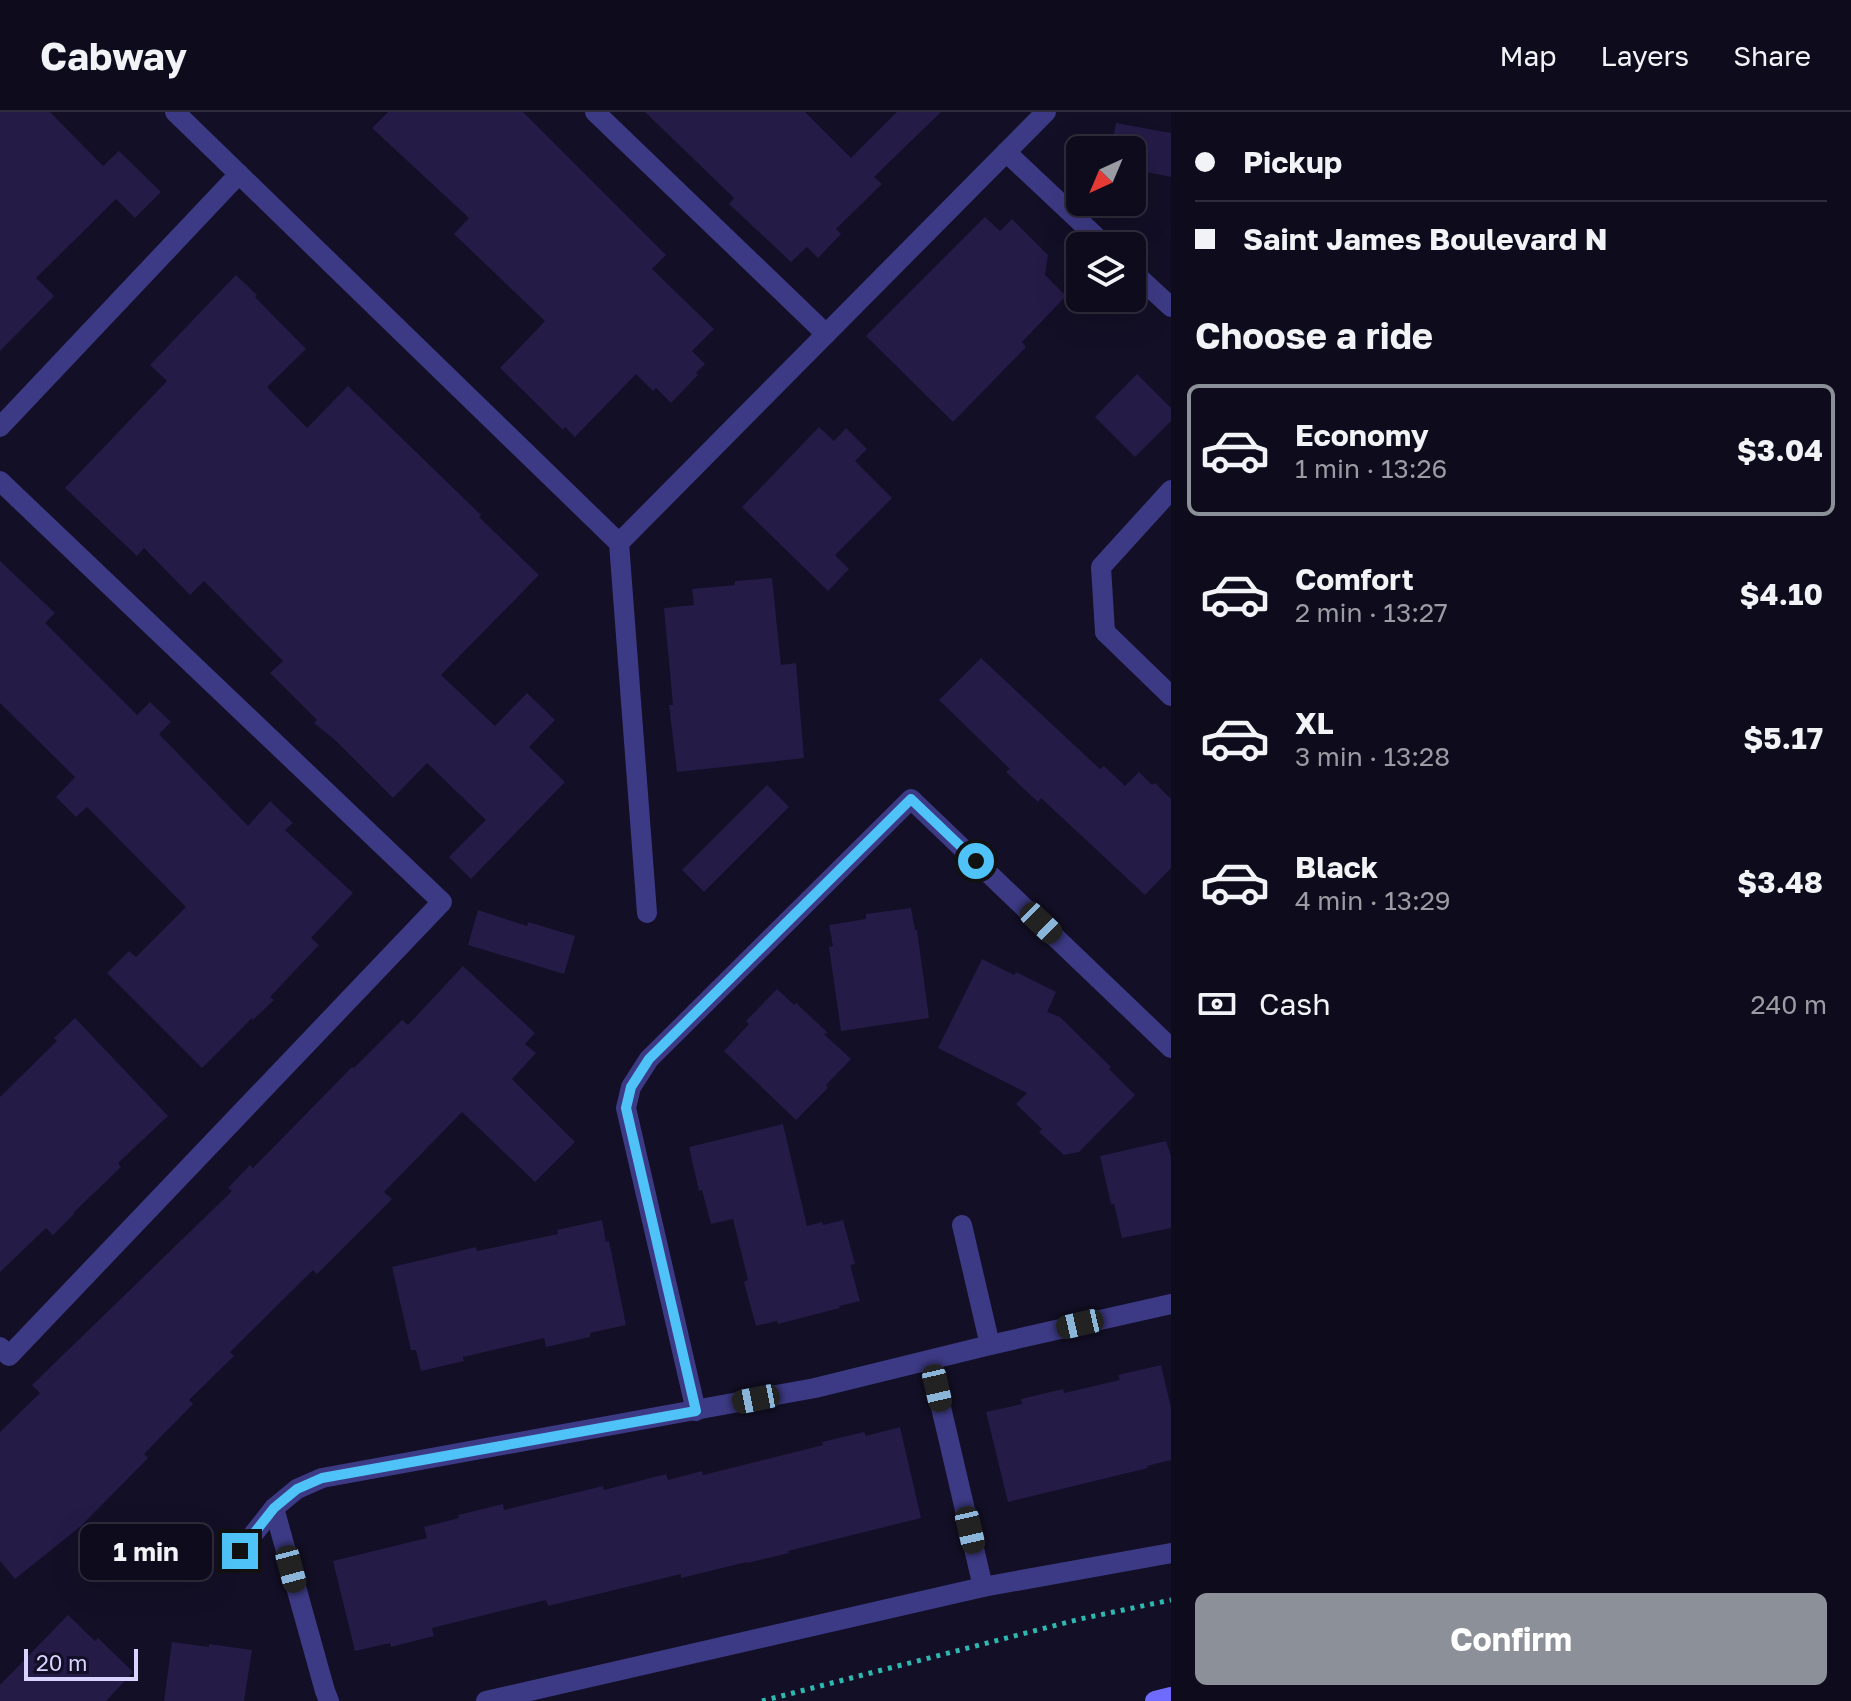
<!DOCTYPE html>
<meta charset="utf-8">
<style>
:root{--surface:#0e0b1c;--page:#171425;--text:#f1f3f6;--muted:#9b9ba3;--line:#2e2b3b;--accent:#8c9099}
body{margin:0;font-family:"Golos Text",sans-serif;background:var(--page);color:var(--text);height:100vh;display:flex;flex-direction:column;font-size:30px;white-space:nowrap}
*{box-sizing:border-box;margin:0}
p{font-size:26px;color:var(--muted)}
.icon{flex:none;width:44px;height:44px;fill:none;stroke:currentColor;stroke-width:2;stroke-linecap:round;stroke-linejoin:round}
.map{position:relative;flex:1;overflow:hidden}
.sheet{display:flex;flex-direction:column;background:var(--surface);width:680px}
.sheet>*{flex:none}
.hud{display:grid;align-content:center;height:176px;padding:0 24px;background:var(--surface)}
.needle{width:52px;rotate:224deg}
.tools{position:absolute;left:1066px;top:24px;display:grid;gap:16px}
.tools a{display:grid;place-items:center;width:80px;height:80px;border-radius:12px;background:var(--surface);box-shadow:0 8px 32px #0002,0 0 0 2px var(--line);font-size:40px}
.scale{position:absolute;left:24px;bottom:20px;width:114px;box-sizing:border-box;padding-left:8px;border:4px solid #d9d4ff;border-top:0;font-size:22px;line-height:28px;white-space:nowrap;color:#d9d4ff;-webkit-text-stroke:6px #130f26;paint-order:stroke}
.end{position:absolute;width:36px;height:36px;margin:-18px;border:10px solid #4fc3f7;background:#111;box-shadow:0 0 0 4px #111}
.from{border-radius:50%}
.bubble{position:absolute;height:56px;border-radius:12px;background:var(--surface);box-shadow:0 8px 32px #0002,0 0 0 2px var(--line);font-size:26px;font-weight:700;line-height:56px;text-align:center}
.car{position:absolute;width:24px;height:48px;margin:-24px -12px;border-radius:10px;box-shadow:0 0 6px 2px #0007;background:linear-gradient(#222 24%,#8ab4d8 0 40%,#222 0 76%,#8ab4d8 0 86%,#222 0)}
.hud b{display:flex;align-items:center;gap:28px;height:76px;font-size:30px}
.hud b+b{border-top:2px solid var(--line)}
.hud i{width:20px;height:20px;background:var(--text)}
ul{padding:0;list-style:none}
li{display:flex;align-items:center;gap:24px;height:132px;margin:0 16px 12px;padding:0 8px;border:4px solid transparent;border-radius:12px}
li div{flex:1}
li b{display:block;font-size:30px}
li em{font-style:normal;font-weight:700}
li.selected{border-color:var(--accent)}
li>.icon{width:72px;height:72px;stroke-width:1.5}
h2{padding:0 24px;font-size:36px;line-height:96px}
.pay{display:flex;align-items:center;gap:20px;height:88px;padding:0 24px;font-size:30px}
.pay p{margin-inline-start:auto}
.primary-button{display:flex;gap:16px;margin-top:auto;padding:16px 24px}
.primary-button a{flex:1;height:92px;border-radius:12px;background:var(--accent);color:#fff;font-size:32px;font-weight:700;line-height:92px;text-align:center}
header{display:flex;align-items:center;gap:48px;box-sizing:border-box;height:112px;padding:0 40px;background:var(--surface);border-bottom:2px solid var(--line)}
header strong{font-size:38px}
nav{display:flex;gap:44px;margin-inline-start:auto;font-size:28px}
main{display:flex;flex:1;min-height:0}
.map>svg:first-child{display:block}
</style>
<header>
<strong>Cabway</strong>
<nav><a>Map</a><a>Layers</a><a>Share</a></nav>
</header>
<main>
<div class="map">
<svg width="1171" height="1589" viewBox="0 0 1171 1589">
<rect width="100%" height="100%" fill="#130f26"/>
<g fill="#241b47">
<path d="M0,0H50L103,54L119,39L161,80L135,106L116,87L36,166L54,184L0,239Z"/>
<path d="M388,0H523L666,143L652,157L714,217L692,239L705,252L696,261L698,263L671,291L656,276L653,279L636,262L575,325L565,315L563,318L500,256L545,209L454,122L469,106L372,16Z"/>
<path d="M645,0H805L851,46L897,0H941L874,65L882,72L836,117L841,122L818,146L807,135L791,150L729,92L734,86Z"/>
<path d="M1116,11L1171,21V65L1132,57V38H1111Z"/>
<path d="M985,105L1000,119L1012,107L1048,143L1045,163L1066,184L1022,230L1026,235L953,310L866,224Z"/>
<path d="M236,163L257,183L255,185L306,237L267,275L307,316L348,274L481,403L479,405L539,463L441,563L495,614L527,581L555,608L529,635L565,670L471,767L449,745L486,708L427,651L393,686L336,629L314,611L317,608L270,561L283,549L204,469L190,483L144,436L137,444L65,376L167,269L150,253Z"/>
<path d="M1137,262L1171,296V309L1135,345L1095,305Z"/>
<path d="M819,315L834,329L846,316L867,337L855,349L892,386L835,443L849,457L828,479L742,395Z"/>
<path d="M0,449L55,501L45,511L137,603L150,590L171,610L159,622L248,714L270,689L293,711L285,718L353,781L311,826L319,833L270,885L274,888L253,908L252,906L202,956L107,861L129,839L136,845L186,795L87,695L76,705L56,685L75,665L0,591Z"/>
<path d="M772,466L781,553L796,551L804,646L677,660L669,593H673L664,496L694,493L692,477L735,473V469Z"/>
<path d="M981,546L1100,657L1104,654L1125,674L1139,660L1152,673L1155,671L1171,687V756L1145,783L1041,686L1038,690L1006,660L1010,657L939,588Z"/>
<path d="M767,673L789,695L704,780L682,758Z"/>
<path d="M911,796L915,818H917L929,906L841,919L829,835L833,834L829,813L866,807V802Z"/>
<path d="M478,798L527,814L528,810L575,824L564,862L468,833Z"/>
<path d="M982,847L1014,863L1016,860L1056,880L1047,900L1060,905L1111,955L1109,957L1135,983L1079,1040L1064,1043L1039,1020L1042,1017L1016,992L1027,981L938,936Z"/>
<path d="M463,854L535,921L525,932L536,941L512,967L575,1030L535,1070L462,1000L384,1080L392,1087L317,1162L313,1158L230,1240L234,1244L189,1288L193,1292L144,1342L148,1346L81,1414L15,1467L0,1449V1320L40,1281L32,1273L232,1079L228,1076L250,1053L253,1056L352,955L354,956L402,908L408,913Z"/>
<path d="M777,877L794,893L796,891L828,921L824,922L851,947L826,973L828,976L796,1008L724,939L749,912L746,909Z"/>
<path d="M75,906L168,1004L118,1051L121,1055L73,1101L74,1102L53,1123L46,1116L0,1160V985L57,929L54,926Z"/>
<path d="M783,1012L807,1114L822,1110L823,1113L843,1108L855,1152L850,1153L860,1189L839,1194L840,1196L778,1212L777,1209L756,1214L744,1170L748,1168L733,1107L711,1112L702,1078L699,1079L689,1035Z"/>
<path d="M1166,1029L1171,1044V1116L1122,1126L1114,1092H1111L1100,1044Z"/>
<path d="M602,1108L606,1130L609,1129L626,1213L590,1221V1225L546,1235L544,1226L463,1245L464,1249L421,1259L416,1238H411L392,1155L476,1135L477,1139L558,1122L557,1118Z"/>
<path d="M1161,1253L1171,1296V1348L1147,1354L1148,1356L1008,1390L986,1300L1022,1292L1021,1287L1063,1277L1064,1281L1120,1268L1118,1263Z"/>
<path d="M900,1315L921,1406L788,1439L789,1441L747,1451V1450L681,1466V1462L548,1494L546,1488L432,1516L434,1524L391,1535L390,1531L355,1539L333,1449L427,1426L424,1415L459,1406L458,1403L503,1392L504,1398L603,1374L604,1378L666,1362L668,1368L702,1359L703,1363L823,1333L822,1330L864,1320L866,1324Z"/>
<path d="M68,1503L95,1529L98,1526L133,1560L106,1589H0V1573Z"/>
<path d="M172,1530L209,1535V1532L252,1538L244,1589H164Z"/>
</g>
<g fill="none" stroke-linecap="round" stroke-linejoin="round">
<path stroke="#2fb8b0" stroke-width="5" stroke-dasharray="4 6" stroke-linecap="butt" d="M762,1589L1080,1507L1171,1488"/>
<g stroke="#3d3a85" stroke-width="20">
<path d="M175,0L619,431L647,801"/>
<path d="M595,0L826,222"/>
<path d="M1006,40L1106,134"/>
<path d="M1132,159L1171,195"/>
<path d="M0,315L239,62"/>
<path d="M0,369L442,790L9,1244L0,1235"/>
<path d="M619,431L1046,0"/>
<path d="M1105,520L1101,455L1171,378"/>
<path d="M930,1248L983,1475"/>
<path d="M696,1299L626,996L631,975L649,947L911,687L1171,936"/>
<path d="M274,1396L325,1579L329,1589"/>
<path d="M486,1589L983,1475L1171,1441"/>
</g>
<g stroke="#3d3a85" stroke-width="20">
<path d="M1105,520L1171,584"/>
<path d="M962,1113L990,1233"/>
<path d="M240,1439L274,1396L297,1377L322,1366L815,1276L990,1233L1171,1192"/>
</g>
<path stroke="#6f6bff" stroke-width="20" d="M1155,1589L1171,1585"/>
</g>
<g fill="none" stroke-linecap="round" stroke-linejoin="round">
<path stroke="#4fc3f7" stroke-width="10" d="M240,1439L274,1396L297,1377L322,1366L696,1299L626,996L631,975L649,947L911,687L976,749"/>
</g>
</svg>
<div class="tools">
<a><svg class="needle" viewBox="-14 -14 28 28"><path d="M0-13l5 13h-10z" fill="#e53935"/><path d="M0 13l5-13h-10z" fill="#9b9ba3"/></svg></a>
<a><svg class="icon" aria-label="layers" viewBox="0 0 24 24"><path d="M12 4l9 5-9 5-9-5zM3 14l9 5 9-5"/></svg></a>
</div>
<div class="scale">20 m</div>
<i class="end from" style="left:976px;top:749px"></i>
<i class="end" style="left:240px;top:1439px"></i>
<div class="bubble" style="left:80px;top:1412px;width:132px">1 min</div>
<i class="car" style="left:1041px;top:811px;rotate:134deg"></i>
<i class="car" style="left:1080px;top:1212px;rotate:257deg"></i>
<i class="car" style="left:937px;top:1276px;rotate:167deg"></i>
<i class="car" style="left:756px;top:1287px;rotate:259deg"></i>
<i class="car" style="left:970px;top:1418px;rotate:167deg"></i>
<i class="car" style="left:291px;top:1457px;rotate:165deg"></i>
</div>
<section class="sheet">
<div class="hud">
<b><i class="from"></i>Pickup</b>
<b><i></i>Saint James Boulevard N</b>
</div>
<h2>Choose a ride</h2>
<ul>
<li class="selected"><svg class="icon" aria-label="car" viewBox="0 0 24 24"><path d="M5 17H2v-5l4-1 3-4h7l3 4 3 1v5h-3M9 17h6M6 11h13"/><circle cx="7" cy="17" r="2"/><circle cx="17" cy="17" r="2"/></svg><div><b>Economy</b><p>1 min · 13:26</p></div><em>$3.04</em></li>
<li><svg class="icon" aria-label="car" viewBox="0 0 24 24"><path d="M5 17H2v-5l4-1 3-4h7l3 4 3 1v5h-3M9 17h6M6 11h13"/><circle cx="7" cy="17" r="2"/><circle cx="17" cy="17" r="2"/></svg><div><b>Comfort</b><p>2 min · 13:27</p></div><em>$4.10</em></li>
<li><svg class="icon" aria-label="car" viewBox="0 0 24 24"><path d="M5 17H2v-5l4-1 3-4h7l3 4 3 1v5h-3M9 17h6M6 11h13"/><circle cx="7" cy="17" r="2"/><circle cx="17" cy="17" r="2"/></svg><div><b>XL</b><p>3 min · 13:28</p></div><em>$5.17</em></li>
<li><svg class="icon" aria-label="car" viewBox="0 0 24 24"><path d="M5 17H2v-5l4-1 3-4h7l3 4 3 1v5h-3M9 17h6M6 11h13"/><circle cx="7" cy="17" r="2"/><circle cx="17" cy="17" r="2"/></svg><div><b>Black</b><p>4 min · 13:29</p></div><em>$3.48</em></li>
</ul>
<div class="pay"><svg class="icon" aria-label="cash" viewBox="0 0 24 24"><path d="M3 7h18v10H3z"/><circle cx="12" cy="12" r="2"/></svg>Cash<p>240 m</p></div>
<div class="primary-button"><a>Confirm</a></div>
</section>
</main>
